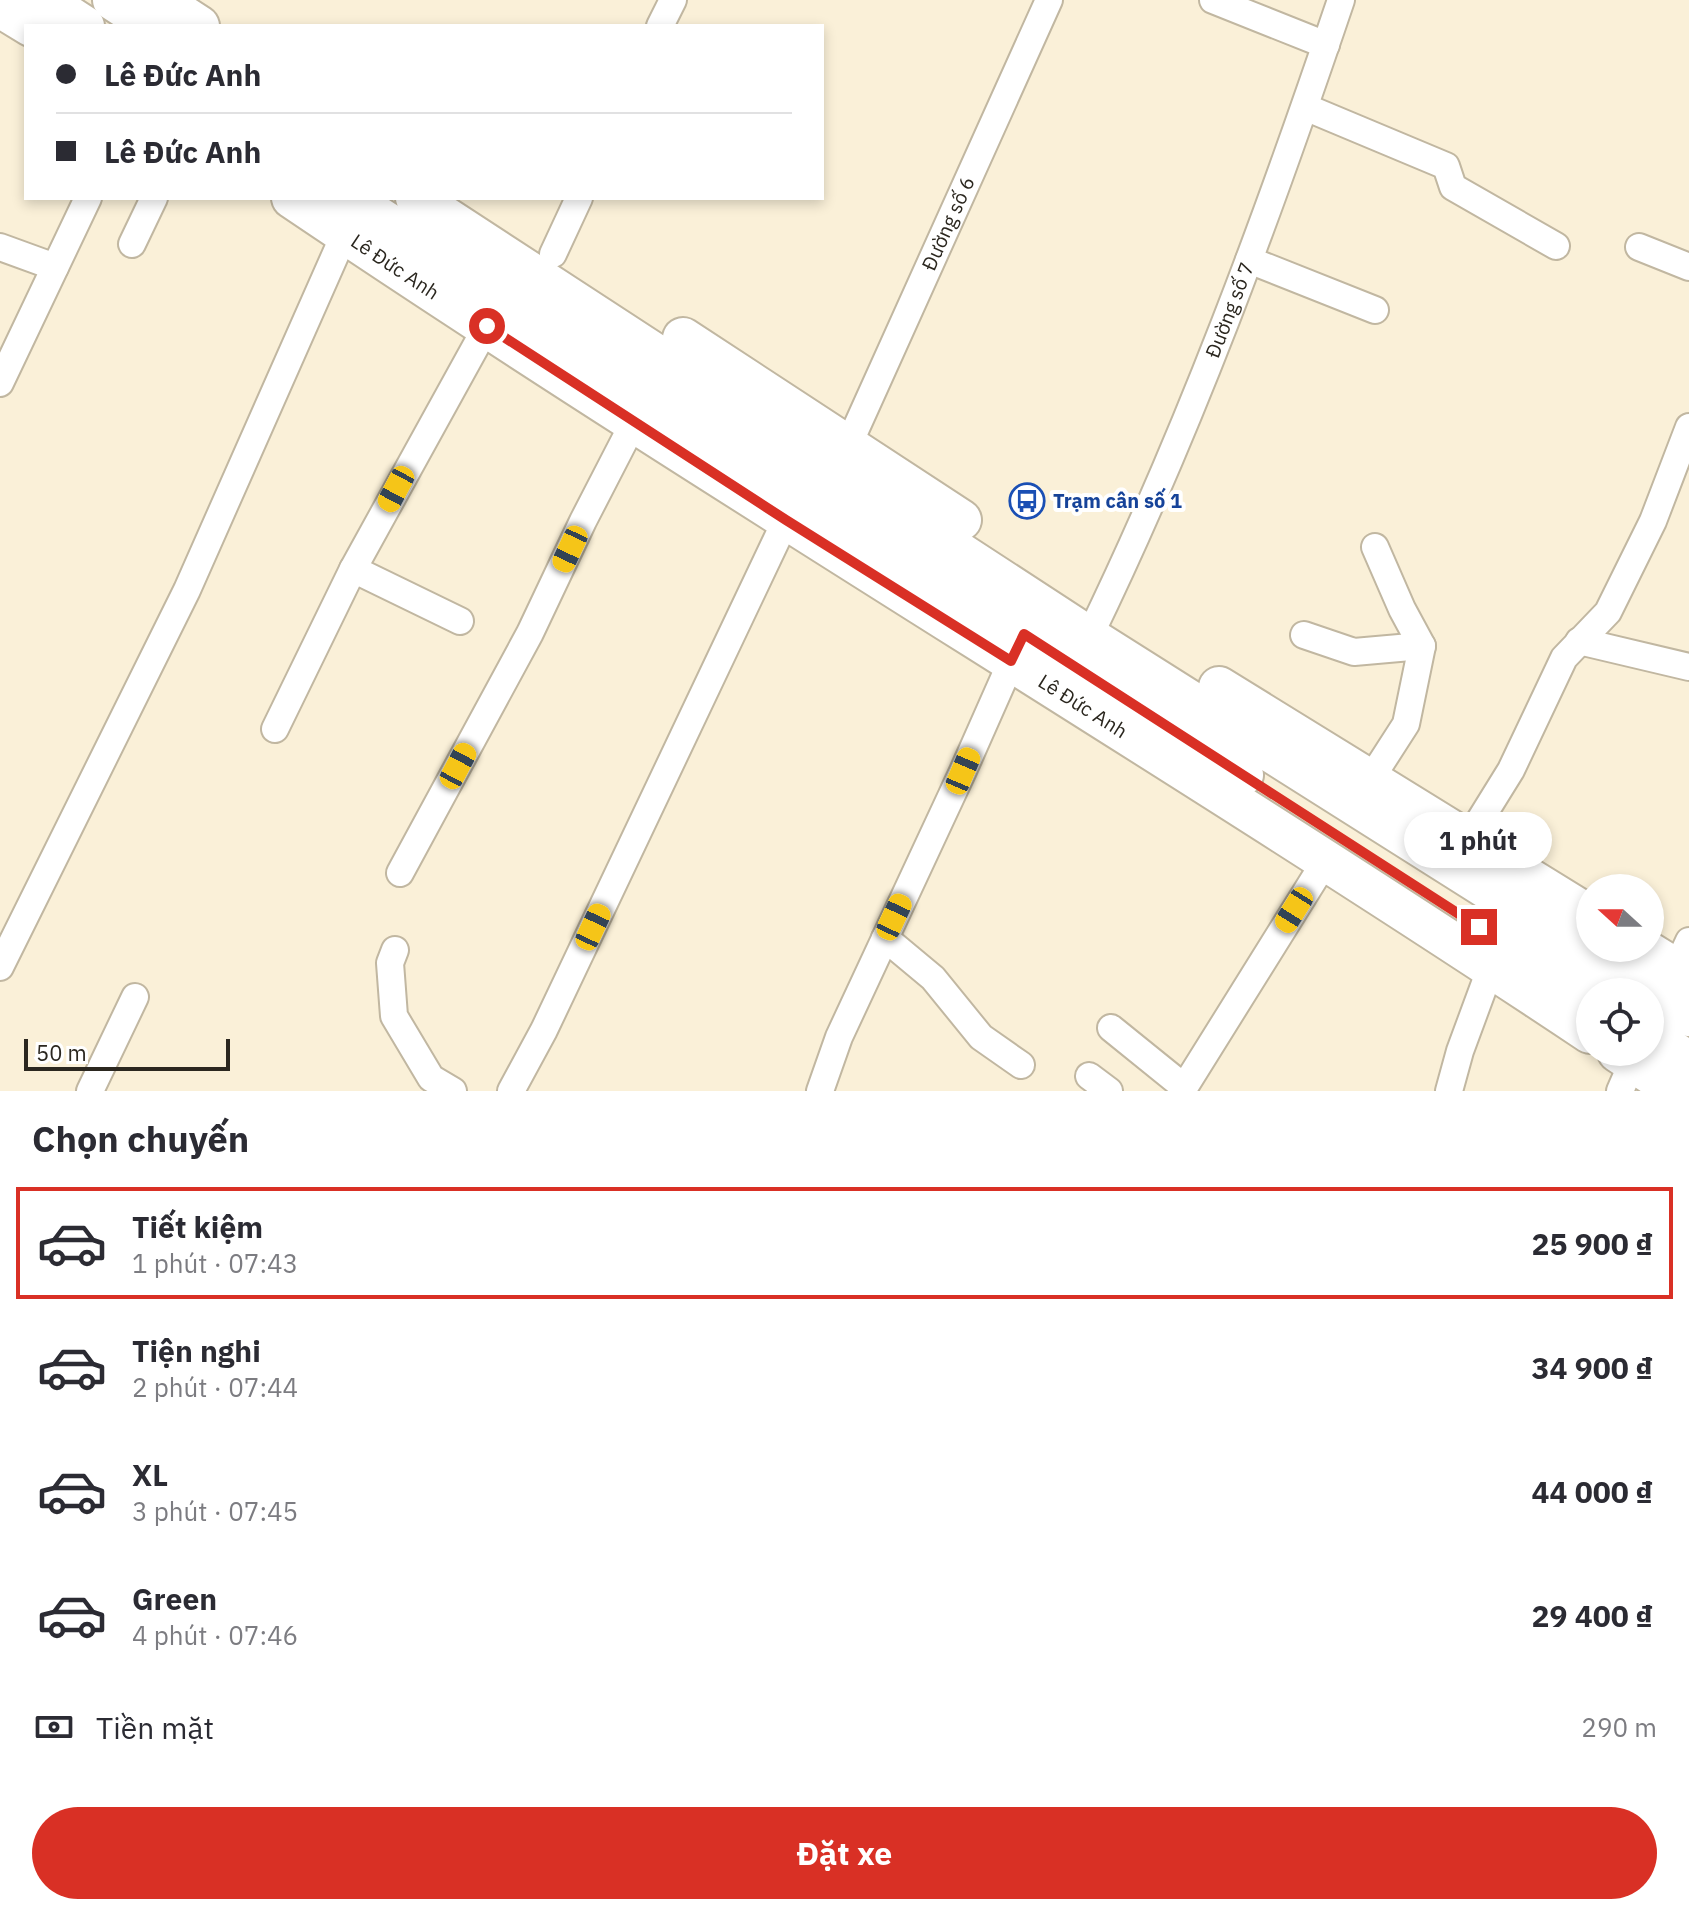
<!DOCTYPE html>
<html lang="vi">
<meta charset="utf-8">
<style>
:root{--surface:#fff;--page:#f2f2f3;--text:#2b2b33;--muted:#7c7c81;--line:#e1e1e2;--accent:#d93025}
body{margin:0;font-family:"IBM Plex Sans",sans-serif;background:var(--page);color:var(--text);height:100vh;display:flex;flex-direction:column;font-size:30px;white-space:nowrap}
*{box-sizing:border-box;margin:0}
p{font-size:26px;color:var(--muted)}
.icon{flex:none;width:44px;height:44px;fill:none;stroke:currentColor;stroke-width:2;stroke-linecap:round;stroke-linejoin:round}
.map{position:relative;height:1091px;overflow:hidden}
.details{display:flex;flex-direction:column;background:var(--surface);flex:1}
.details>*{flex:none}
.top-card{position:absolute;left:24px;top:24px;width:800px;height:176px;border-radius:0px;box-shadow:0 4px 12px #0003;display:grid;align-content:center;height:176px;padding:0 32px;background:var(--surface)}
.needle{width:52px;rotate:291deg}
.controls{position:absolute;left:1576px;top:874px;display:grid;gap:16px}
.controls a{display:grid;place-items:center;width:88px;height:88px;border-radius:50%;background:var(--surface);box-shadow:0 4px 12px #0003;font-size:40px}
.scale{position:absolute;left:24px;bottom:20px;width:206px;box-sizing:border-box;padding-left:8px;border:4px solid #2b271f;border-top:0;font-size:22px;line-height:28px;white-space:nowrap;color:#2b271f;-webkit-text-stroke:6px #fff;paint-order:stroke}
.end{position:absolute;width:36px;height:36px;margin:-18px;border:10px solid #d93025;background:#fff;box-shadow:0 0 0 4px #fff}
.from{border-radius:50%}
.bubble{position:absolute;height:56px;border-radius:28px;background:var(--surface);box-shadow:0 4px 12px #0003;font-size:26px;font-weight:700;line-height:56px;text-align:center}
.car{position:absolute;width:24px;height:48px;margin:-24px -12px;border-radius:10px;box-shadow:0 0 6px 2px #0007;background:linear-gradient(#f5c518 24%,#345 0 40%,#f5c518 0 76%,#345 0 86%,#f5c518 0)}
.top-card b{display:flex;align-items:center;gap:28px;height:76px;font-size:30px}
.top-card b+b{border-top:2px solid var(--line)}
.top-card i{width:20px;height:20px;background:var(--text)}
ul{padding:0;list-style:none}
li{display:flex;align-items:center;gap:24px;height:112px;margin:0 16px 12px;padding:0 16px;border:4px solid transparent;border-radius:0px}
li div{flex:1}
li b{display:block;font-size:30px}
li em{font-style:normal;font-weight:700}
li.selected{border-color:var(--accent)}
li>.icon{width:72px;height:72px;stroke-width:1.5}
h2{padding:0 32px;font-size:36px;line-height:96px}
.pay{display:flex;align-items:center;gap:20px;height:88px;padding:0 32px;font-size:30px}
.pay p{margin-inline-start:auto}
.button{display:flex;gap:16px;margin-top:auto;padding:16px 32px}
.button a{flex:1;height:92px;border-radius:48px;background:var(--accent);color:#fff;font-size:32px;font-weight:700;line-height:92px;text-align:center}
.map>svg:first-child{display:block}
</style>
<div class="map">
<svg width="1689" height="1091" viewBox="0 0 1689 1091">
<rect width="100%" height="100%" fill="#faf0d8"/>
<g fill="none" stroke-linecap="round" stroke-linejoin="round">
<defs>
<g id="minor">
<path d="M1213,0L1326,45"/>
<path d="M660,26L673,0"/>
<path d="M1305,107L1446,166L1453,187L1556,246"/>
<path d="M132,244L154,198"/>
<path d="M0,247L55,267"/>
<path d="M1639,247L1689,267"/>
<path d="M553,254L579,198"/>
<path d="M1249,260L1375,310"/>
<path d="M0,383L88,198"/>
<path id="s1" d="M848,446L1049,0"/>
<path d="M353,569L460,621"/>
<path d="M1304,635L1354,652L1422,646"/>
<path id="s2" d="M1089,637C1189,431 1268,216 1341,0"/>
<path d="M1579,641L1689,667"/>
<path d="M275,729L353,569L487,326"/>
<path d="M1370,780L1406,724L1422,646L1402,609L1375,547"/>
<path d="M1467,841L1511,770L1564,658L1608,612L1653,521L1689,427"/>
<path d="M400,873L530,633L583,521L634,422"/>
<path d="M885,938L933,978L981,1037L1021,1065"/>
<path d="M395,950L390,963L394,1016L431,1078L453,1091"/>
<path d="M0,967L187,590L345,233"/>
<path d="M1676,969L1689,941"/>
<path d="M1111,1028L1184,1087"/>
<path d="M1089,1076L1109,1091"/>
<path d="M90,1091L135,997"/>
<path d="M511,1091L544,1030L786,520"/>
<path d="M820,1091L839,1037L963,771L1017,649"/>
<path d="M1182,1091L1326,860"/>
<path d="M1449,1091L1460,1051L1491,967L1499,956"/>
<path d="M1620,1091L1637,1052"/>
</g>
<g id="highway">
<path d="M44,0L84,26"/>
<path d="M113,0L153,26"/>
<path d="M159,0L199,26"/>
<path d="M0,7L31,26"/>
<path id="s3" d="M292,198C719,486 1162,748 1590,1033"/>
<path d="M349,198L1243,775"/>
<path d="M416,198L1089,637L1689,1016"/>
<path d="M683,338L961,520"/>
<path d="M1219,687L1590,916"/>
<path d="M1485,931L1590,998"/>
<path d="M1642,948L1689,977"/>
<path d="M1650,1036L1689,1062"/>
<path d="M1618,1052L1677,1091"/>
</g>
</defs>
<use href="#minor" stroke="#c1b7a1" stroke-width="30"/>
<use href="#highway" stroke="#c1b7a1" stroke-width="44"/>
<use href="#minor" stroke="#fff" stroke-width="26"/>
<use href="#highway" stroke="#fff" stroke-width="40"/>
</g>
<g fill="none" stroke-linecap="round" stroke-linejoin="round">
<path stroke="#d93025" stroke-width="10" d="M487,326L786,520L1011,661L1024,634L1479,927"/>
</g>
<defs>
<symbol id="bus-ring" viewBox="-11 -11 22 22"><circle r="9.5" fill="#fff" stroke="#1a4fb4" stroke-width="1.5"/><path d="M-5-6H5V4H4V6H2V4H-2V6H-4V4H-5ZM-3.5-4V0h7V-4ZM-3.5 1.2v1.5H-2V1.2ZM2 1.2v1.5H3.5V1.2Z" fill="#1a4fb4"/></symbol>
</defs>
<g fill-rule="evenodd">
<use href="#bus-ring" x="1007" y="481" width="40" height="40"/>
</g>
<g text-anchor="middle" stroke-width="8" stroke-linejoin="round" paint-order="stroke">
<g font-size="20" fill="#2b271f" stroke="#fff">
<text dy="7" stroke="none"><textPath href="#s1" startOffset="244">Đường số 6</textPath></text>
<text dy="7" stroke="none"><textPath href="#s3" startOffset="124">Lê Đức Anh</textPath></text>
<text dy="7" stroke="none"><textPath href="#s2" startOffset="356">Đường số 7</textPath></text>
<text dy="7" stroke="none"><textPath href="#s3" startOffset="940">Lê Đức Anh</textPath></text>
</g>
<g font-size="20" font-weight="bold" fill="#164399" stroke="#fff" text-anchor="start">
<text x="1053" y="508">Trạm cân số 1</text>
</g>
</g>
</svg>
<div class="controls">
<a><svg class="needle" viewBox="-14 -14 28 28"><path d="M0-13l5 13h-10z" fill="#e53935"/><path d="M0 13l5-13h-10z" fill="#7c7c81"/></svg></a>
<a><svg class="icon" aria-label="locate" viewBox="0 0 24 24"><circle cx="12" cy="12" r="6"/><path d="M12 2v4M12 18v4M2 12h4M18 12h4"/></svg></a>
</div>
<div class="scale">50 m</div>
<i class="end from" style="left:487px;top:326px"></i>
<i class="end" style="left:1479px;top:927px"></i>
<div class="bubble" style="left:1404px;top:812px;width:148px">1 phút</div>
<i class="car" style="left:396px;top:489px;rotate:208deg"></i>
<i class="car" style="left:570px;top:549px;rotate:205deg"></i>
<i class="car" style="left:458px;top:766px;rotate:28deg"></i>
<i class="car" style="left:963px;top:771px;rotate:23deg"></i>
<i class="car" style="left:1294px;top:910px;rotate:212deg"></i>
<i class="car" style="left:894px;top:917px;rotate:25deg"></i>
<i class="car" style="left:593px;top:927px;rotate:25deg"></i>
<div class="top-card">
<b><i class="from"></i>Lê Đức Anh</b>
<b><i></i>Lê Đức Anh</b>
</div>
</div>
<section class="details">
<h2>Chọn chuyến</h2>
<ul>
<li class="selected"><svg class="icon" aria-label="car" viewBox="0 0 24 24"><path d="M5 17H2v-5l4-1 3-4h7l3 4 3 1v5h-3M9 17h6M6 11h13"/><circle cx="7" cy="17" r="2"/><circle cx="17" cy="17" r="2"/></svg><div><b>Tiết kiệm</b><p>1 phút · 07:43</p></div><em>25 900 ₫</em></li>
<li><svg class="icon" aria-label="car" viewBox="0 0 24 24"><path d="M5 17H2v-5l4-1 3-4h7l3 4 3 1v5h-3M9 17h6M6 11h13"/><circle cx="7" cy="17" r="2"/><circle cx="17" cy="17" r="2"/></svg><div><b>Tiện nghi</b><p>2 phút · 07:44</p></div><em>34 900 ₫</em></li>
<li><svg class="icon" aria-label="car" viewBox="0 0 24 24"><path d="M5 17H2v-5l4-1 3-4h7l3 4 3 1v5h-3M9 17h6M6 11h13"/><circle cx="7" cy="17" r="2"/><circle cx="17" cy="17" r="2"/></svg><div><b>XL</b><p>3 phút · 07:45</p></div><em>44 000 ₫</em></li>
<li><svg class="icon" aria-label="car" viewBox="0 0 24 24"><path d="M5 17H2v-5l4-1 3-4h7l3 4 3 1v5h-3M9 17h6M6 11h13"/><circle cx="7" cy="17" r="2"/><circle cx="17" cy="17" r="2"/></svg><div><b>Green</b><p>4 phút · 07:46</p></div><em>29 400 ₫</em></li>
</ul>
<div class="pay"><svg class="icon" aria-label="cash" viewBox="0 0 24 24"><path d="M3 7h18v10H3z"/><circle cx="12" cy="12" r="2"/></svg>Tiền mặt<p>290 m</p></div>
<div class="button"><a>Đặt xe</a></div>
</section>
